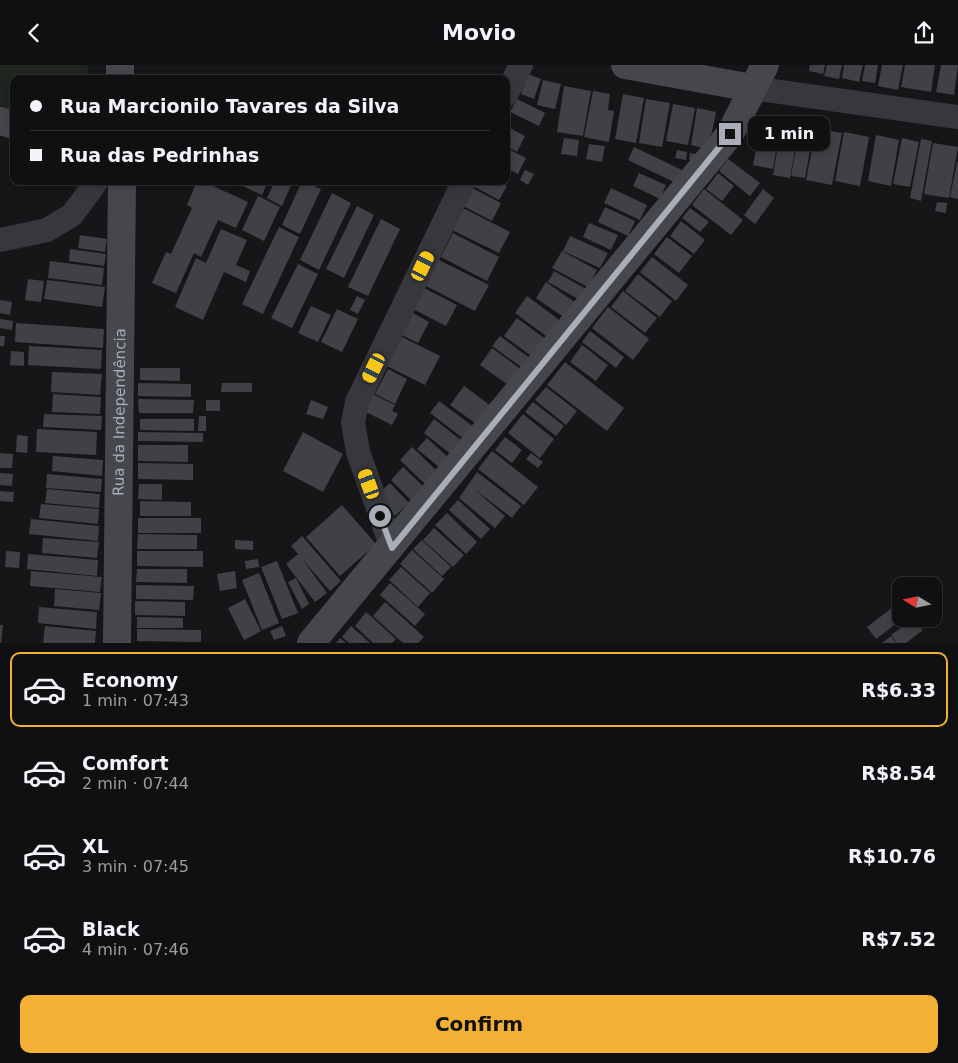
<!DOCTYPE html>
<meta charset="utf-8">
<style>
:root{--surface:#101012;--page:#19191b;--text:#f1f3f6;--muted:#9c9d9f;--line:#303032;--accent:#f2b134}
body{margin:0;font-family:"DejaVu Sans",sans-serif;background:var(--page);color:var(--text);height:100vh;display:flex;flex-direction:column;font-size:19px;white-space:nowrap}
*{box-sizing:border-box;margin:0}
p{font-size:16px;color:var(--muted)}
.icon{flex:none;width:28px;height:28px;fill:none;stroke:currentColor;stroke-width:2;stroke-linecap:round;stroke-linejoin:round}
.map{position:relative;height:578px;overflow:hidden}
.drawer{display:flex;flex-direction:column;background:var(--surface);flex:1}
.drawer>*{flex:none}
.banner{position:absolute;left:10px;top:10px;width:500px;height:110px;border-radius:10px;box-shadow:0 2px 8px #0003,0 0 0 1px var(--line);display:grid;align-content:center;height:110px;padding:0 20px;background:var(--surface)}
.needle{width:32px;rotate:280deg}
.fabs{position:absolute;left:892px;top:512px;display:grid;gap:10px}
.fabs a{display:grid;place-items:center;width:50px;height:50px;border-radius:10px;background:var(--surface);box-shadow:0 2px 8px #0003,0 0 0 1px var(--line);font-size:25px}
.end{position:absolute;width:22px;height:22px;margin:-11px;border:6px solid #a8adb8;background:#111;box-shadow:0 0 0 2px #111}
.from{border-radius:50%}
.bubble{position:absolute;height:35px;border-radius:10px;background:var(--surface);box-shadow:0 2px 8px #0003,0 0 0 1px var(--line);font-size:16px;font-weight:700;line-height:35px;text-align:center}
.car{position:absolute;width:15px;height:30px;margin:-15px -8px;border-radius:6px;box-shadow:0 0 4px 1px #0007;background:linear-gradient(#f5c518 24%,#345 0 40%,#f5c518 0 76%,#345 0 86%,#f5c518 0)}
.banner b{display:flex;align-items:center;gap:18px;height:48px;font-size:19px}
.banner b+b{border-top:1px solid var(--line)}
.banner i{width:12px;height:12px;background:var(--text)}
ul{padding:9px 0 0;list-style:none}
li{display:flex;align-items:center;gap:15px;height:75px;margin:0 10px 8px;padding:0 10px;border:2px solid transparent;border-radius:10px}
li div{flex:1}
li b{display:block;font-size:19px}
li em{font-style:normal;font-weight:700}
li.on{border-color:var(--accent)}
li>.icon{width:45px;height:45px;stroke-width:1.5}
.primary-button{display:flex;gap:10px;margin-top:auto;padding:10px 20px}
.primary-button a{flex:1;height:58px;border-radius:10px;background:var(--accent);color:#111;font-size:20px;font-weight:700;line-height:58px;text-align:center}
header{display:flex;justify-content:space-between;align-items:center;height:65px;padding:0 20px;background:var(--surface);font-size:22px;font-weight:700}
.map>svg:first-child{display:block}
</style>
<header><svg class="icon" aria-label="back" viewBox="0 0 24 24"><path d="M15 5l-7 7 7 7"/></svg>Movio<svg class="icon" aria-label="share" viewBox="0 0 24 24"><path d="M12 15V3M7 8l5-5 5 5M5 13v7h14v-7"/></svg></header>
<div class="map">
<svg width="958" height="578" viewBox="0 0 958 578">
<rect width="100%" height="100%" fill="#161618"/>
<path fill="#1e261f" d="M0,0H88L87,14H14V49L0,44Z"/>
<g fill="#404145">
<path d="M810,0H825L823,9L809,6Z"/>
<path d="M827,0H842L839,14L824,11Z"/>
<path d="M844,0H863L859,17L842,13Z"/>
<path d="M865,0H878L875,18L862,16Z"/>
<path d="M882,0H903L898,25L878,21Z"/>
<path d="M905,0H935L931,27L901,22Z"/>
<path d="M941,0H958L954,30L936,27Z"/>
<path d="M528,9L541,14L534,34L521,29Z"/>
<path d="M543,15L561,19L555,44L537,40Z"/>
<path d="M564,21L591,26L583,71L557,67Z"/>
<path d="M593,26L610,29L608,45L614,46L609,77L584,72Z"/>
<path d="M623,29L644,33L636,78L615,74Z"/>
<path d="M517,34L545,48L539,61L510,47Z"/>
<path d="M646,34L670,38L662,82L639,78Z"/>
<path d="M673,39L695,43L688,80L666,76Z"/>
<path d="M697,43L716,47L712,67L703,83L691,80Z"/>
<path d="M762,53L781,57L773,104L753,100Z"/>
<path d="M782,57L799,61L790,113L773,110Z"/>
<path d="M506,61L525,71L517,87L506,81Z"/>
<path d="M800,61L814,63L805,113L791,111Z"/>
<path d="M816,63L842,68L832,120L806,115Z"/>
<path d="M844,67L869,72L860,121L835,116Z"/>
<path d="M876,70L899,75L891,121L868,116Z"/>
<path d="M564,73L579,75L577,91L561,89Z"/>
<path d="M902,73L919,77L910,122L893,119Z"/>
<path d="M921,74L932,76L921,136L910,133Z"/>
<path d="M933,78L958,82L949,133L924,129Z"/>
<path d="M589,79L605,81L602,97L586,94Z"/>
<path d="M634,82L682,105L676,118L628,95Z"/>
<path d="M506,83L526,93L518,109L506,103Z"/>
<path d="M677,85L687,87L686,95L675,93Z"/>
<path d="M690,88L697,89L695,96L689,95Z"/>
<path d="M728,94L760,118L750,131L719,106Z"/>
<path d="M957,97H958V134L950,132Z"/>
<path d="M525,105L534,109L528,120L520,115Z"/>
<path d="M639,108L666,120L660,134L633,121Z"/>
<path d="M718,108L734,121L722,136L706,124Z"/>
<path d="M197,116H202L248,137L236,163L218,155L201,192L194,188L176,228L152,218L166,187L171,189L192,143L187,140Z"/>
<path d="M232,116H268L262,130Z"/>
<path d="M275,116H293L282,141L267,133Z"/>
<path d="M302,116L321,124L300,169L282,160Z"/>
<path d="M475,116H497L507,121L499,135L473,121Z"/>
<path d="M472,123L501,138L492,156L463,141Z"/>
<path d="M611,123L647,140L640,155L604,138Z"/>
<path d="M704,124L743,155L731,170L692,140Z"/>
<path d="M763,124L774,133L755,159L744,150Z"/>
<path d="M332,128L351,138L319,205L300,195Z"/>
<path d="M258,131L280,142L264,176L242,165Z"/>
<path d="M937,137L947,138L946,148L935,146Z"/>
<path d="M357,141L374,150L344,213L326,204Z"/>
<path d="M605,142L635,156L628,171L598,157Z"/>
<path d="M463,143L510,167L499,188L452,165Z"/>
<path d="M690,143L709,157L700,167L682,153Z"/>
<path d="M381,154L400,164L368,231L348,222Z"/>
<path d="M681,156L705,175L694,189L670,171Z"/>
<path d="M589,158L618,170L611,185L583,172Z"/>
<path d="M279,162L299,172L263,249L242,239Z"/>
<path d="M221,164L247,175L236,200L250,206L246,217L224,207L203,255L175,242L196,193L206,198Z"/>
<path d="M453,168L499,192L487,216L441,192Z"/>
<path d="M80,170L107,174L105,187L78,183Z"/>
<path d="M570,171L608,188L600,203L563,186Z"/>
<path d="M667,172L692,191L679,208L654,189Z"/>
<path d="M70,184L106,189L104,201L69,196Z"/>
<path d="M562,186L597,205L588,222L552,203Z"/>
<path d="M652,192L688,220L676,236L640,207Z"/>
<path d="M437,194L489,220L475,246L424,220Z"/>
<path d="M50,196L104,203L102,220L48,213Z"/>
<path d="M298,199L318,209L292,263L271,253Z"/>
<path d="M554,206L586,224L580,235L548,217Z"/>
<path d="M638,209L672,236L660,252L625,226Z"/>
<path d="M28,214L44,216L41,237L25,235Z"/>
<path d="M47,215L105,222L102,242L44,234Z"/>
<path d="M546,217L576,238L565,253L536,233Z"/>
<path d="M424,223L457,240L446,261L413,244Z"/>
<path d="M623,226L657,253L645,268L611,242Z"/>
<path d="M357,231L365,235L358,249L350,245Z"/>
<path d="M527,231L562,257L550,274L515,248Z"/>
<path d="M0,235L12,237L10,250L0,248Z"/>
<path d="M311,241L331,250L318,277L298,268Z"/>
<path d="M608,242L649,274L633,295L592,263Z"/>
<path d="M337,244L358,254L342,287L321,277Z"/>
<path d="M413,248L429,257L418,278L402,270Z"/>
<path d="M517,253L547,275L534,293L504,271Z"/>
<path d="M0,254L13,256L12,265L0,263Z"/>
<path d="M16,258L104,264L103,283L15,277Z"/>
<path d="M590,266L624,292L616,303L582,277Z"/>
<path d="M0,271H5L4,281H0Z"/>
<path d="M500,271L531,294L524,304L492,281Z"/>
<path d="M402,272L440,291L425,320L387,301Z"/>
<path d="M582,280L608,300L596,316L570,297Z"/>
<path d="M29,281L102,285L101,304L28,300Z"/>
<path d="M492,283L523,306L511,322L480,300Z"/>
<path d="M11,286L24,287V301L10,300Z"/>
<path d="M565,297L624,343L607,366L547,320Z"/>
<path d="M140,303H180V316L140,315Z"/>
<path d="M388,304L407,314L395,339L375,329Z"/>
<path d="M52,307L102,309L100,330L51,327Z"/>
<path d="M138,318L191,319V332L138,331Z"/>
<path d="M222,318H252V327H221Z"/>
<path d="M464,321L491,341L478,360L450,340Z"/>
<path d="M546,322L577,346L566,360L535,335Z"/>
<path d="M53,329L101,332L100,349L52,347Z"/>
<path d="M372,329L395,340L392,346L398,349L392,360L364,346Z"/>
<path d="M138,334L194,335L193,348H139Z"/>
<rect x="206" y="335" width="14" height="11"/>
<path d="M311,335L328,342L323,354L306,349Z"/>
<path d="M439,336L474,362L465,375L430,348Z"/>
<path d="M533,337L564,361L556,371L525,347Z"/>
<path d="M44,349L102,351L101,365L43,362Z"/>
<path d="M523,349L554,374L540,393L508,368Z"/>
<path d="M199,351H206V366H198Z"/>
<path d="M140,354H194V366L140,365Z"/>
<path d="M434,354L462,376L452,390L424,368Z"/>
<path d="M37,364L97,367L96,390L36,387Z"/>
<path d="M138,367L203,368V377L138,376Z"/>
<path d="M303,367L343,389L323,427L283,406Z"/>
<path d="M17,370L28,371L27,388L16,387Z"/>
<path d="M505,372L522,385L512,398L495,385Z"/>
<path d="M427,373L448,392L439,402L417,384Z"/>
<path d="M138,380H188V397L138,396Z"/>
<path d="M412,382L437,406L425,419L400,395Z"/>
<path d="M492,386L538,422L524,440L478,404Z"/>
<path d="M0,388L13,389L12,403H0Z"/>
<path d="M531,388L543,397L538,403L526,394Z"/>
<path d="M53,391L103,395L102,411L52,406Z"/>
<path d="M138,398L193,399V415L138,414Z"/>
<path d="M403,402L424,422L411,435L391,415Z"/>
<path d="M477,407L521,441L512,453L474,424L505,451L495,463L459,433Z"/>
<path d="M0,408L13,409L12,421L0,420Z"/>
<path d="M47,409L102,414L101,427L46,423Z"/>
<path d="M390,418L409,438L395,451L377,430Z"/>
<path d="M139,419H162V435L138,434Z"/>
<path d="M47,424L100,429L99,443L45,438Z"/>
<path d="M0,426L14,427L13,437L0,436Z"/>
<path d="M458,435L490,464L481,474L449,445Z"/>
<path d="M140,436L191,437V451H140Z"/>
<path d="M41,439L99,444L98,459L39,453Z"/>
<path d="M342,440L376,479L340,511L306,472Z"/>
<path d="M447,448L477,477L466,489L435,460Z"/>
<rect x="138" y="453" width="63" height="15"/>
<path d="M31,454L99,461L98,476L29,469Z"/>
<path d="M434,463L464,490L453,502L423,475Z"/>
<path d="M138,469L197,470V484H137Z"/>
<path d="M302,471L341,516L330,526L303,495L327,528L315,537L286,499L298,489L291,481Z"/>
<path d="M43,473L99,477L97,493L42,488Z"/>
<path d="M235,475L253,476V485L235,484Z"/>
<path d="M422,475L451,502L442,511L413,484Z"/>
<path d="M412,485L444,514L432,528L400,499Z"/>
<path d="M6,486L20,487L19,503L5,502Z"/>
<path d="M137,486H203V502L137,501Z"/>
<path d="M28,489L98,495L97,511L27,504Z"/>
<path d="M258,494L259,502L246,504L245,496Z"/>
<path d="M277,496L298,548L282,554L261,502Z"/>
<path d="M401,502L430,528L418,542L389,515Z"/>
<path d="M137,504H187V518L136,517Z"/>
<path d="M31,506L102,512L100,527L30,521Z"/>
<path d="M235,506L237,523L220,526L217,509Z"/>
<path d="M259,508L279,558L262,565L242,515Z"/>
<path d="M296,513L309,539L302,544L288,517Z"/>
<path d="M390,518L425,549L415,561L380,530Z"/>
<path d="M136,520L194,521L193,535L136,534Z"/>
<path d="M55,524L101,528L99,545L54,541Z"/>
<path d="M245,534L261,566L244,575L228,543Z"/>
<path d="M135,536L185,537V551L135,550Z"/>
<path d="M901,536V555L876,574L867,562Z"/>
<path d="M385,537L424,572L418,578H403L373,551Z"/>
<path d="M39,542L97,547L96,564L38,558Z"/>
<path d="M366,547L396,574L392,578H373L355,561Z"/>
<path d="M137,552L183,553V563H137Z"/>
<path d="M913,554L923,565L906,578H897L891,570Z"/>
<path d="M0,560H3L1,578H0Z"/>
<path d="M45,561L96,566L95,578H43Z"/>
<path d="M282,561L286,571L274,575L270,566Z"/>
<path d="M351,561L370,578H349L342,572Z"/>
<path d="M137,564L201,565V577L137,576Z"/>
<path d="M891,571L896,578H882Z"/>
<path d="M340,573L346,578H336Z"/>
</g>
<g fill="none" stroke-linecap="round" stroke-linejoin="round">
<g stroke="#37383d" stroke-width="24">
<path d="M752,23L958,52"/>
<path d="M506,30L521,0"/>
<path d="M0,175L47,165L72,150L97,116"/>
<path d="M392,483L358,387L353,357L357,337L464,116"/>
</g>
<g stroke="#45474d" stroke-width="28">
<path d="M120,0V14"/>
<path d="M625,0L752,23"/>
<path d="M0,56L14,60"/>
<path id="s1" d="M117,578L122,116"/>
<path d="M311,578L730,69L765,0"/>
</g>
</g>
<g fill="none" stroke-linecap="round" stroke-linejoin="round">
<path stroke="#a8adb8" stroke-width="6" d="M380,451L392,483L730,69"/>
</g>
<g text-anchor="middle" stroke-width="4" stroke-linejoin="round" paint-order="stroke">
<g font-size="15" fill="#a8adb8" stroke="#111113">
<text dy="5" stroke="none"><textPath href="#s1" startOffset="231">Rua da Independência</textPath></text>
</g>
</g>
</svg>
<div class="fabs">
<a><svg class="needle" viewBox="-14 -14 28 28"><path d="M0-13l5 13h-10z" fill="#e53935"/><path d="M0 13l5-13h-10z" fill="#9c9d9f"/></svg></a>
</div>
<i class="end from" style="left:380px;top:451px"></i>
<i class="end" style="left:730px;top:69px"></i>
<div class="bubble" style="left:748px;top:51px;width:82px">1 min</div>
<i class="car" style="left:423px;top:201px;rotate:26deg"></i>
<i class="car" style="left:374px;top:303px;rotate:206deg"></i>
<i class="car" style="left:369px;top:419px;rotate:340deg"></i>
<div class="banner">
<b><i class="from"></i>Rua Marcionilo Tavares da Silva</b>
<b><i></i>Rua das Pedrinhas</b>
</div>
</div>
<section class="drawer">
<ul>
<li class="on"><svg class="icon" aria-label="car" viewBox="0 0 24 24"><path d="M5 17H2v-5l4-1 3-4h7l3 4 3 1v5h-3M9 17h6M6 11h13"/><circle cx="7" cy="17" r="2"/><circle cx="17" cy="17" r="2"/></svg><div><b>Economy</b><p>1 min · 07:43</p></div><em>R$6.33</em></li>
<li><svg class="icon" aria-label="car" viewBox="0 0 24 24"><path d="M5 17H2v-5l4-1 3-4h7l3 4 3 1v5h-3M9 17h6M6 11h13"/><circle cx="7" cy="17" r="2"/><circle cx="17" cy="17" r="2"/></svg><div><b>Comfort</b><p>2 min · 07:44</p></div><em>R$8.54</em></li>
<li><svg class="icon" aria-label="car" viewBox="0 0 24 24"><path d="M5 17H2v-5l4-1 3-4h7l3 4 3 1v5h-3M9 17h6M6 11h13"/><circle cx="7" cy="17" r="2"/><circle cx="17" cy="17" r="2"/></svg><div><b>XL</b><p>3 min · 07:45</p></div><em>R$10.76</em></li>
<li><svg class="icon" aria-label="car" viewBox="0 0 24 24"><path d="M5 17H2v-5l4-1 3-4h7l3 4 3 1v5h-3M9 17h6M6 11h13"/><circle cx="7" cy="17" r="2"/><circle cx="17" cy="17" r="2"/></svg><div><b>Black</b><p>4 min · 07:46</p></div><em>R$7.52</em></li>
</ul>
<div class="primary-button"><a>Confirm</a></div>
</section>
